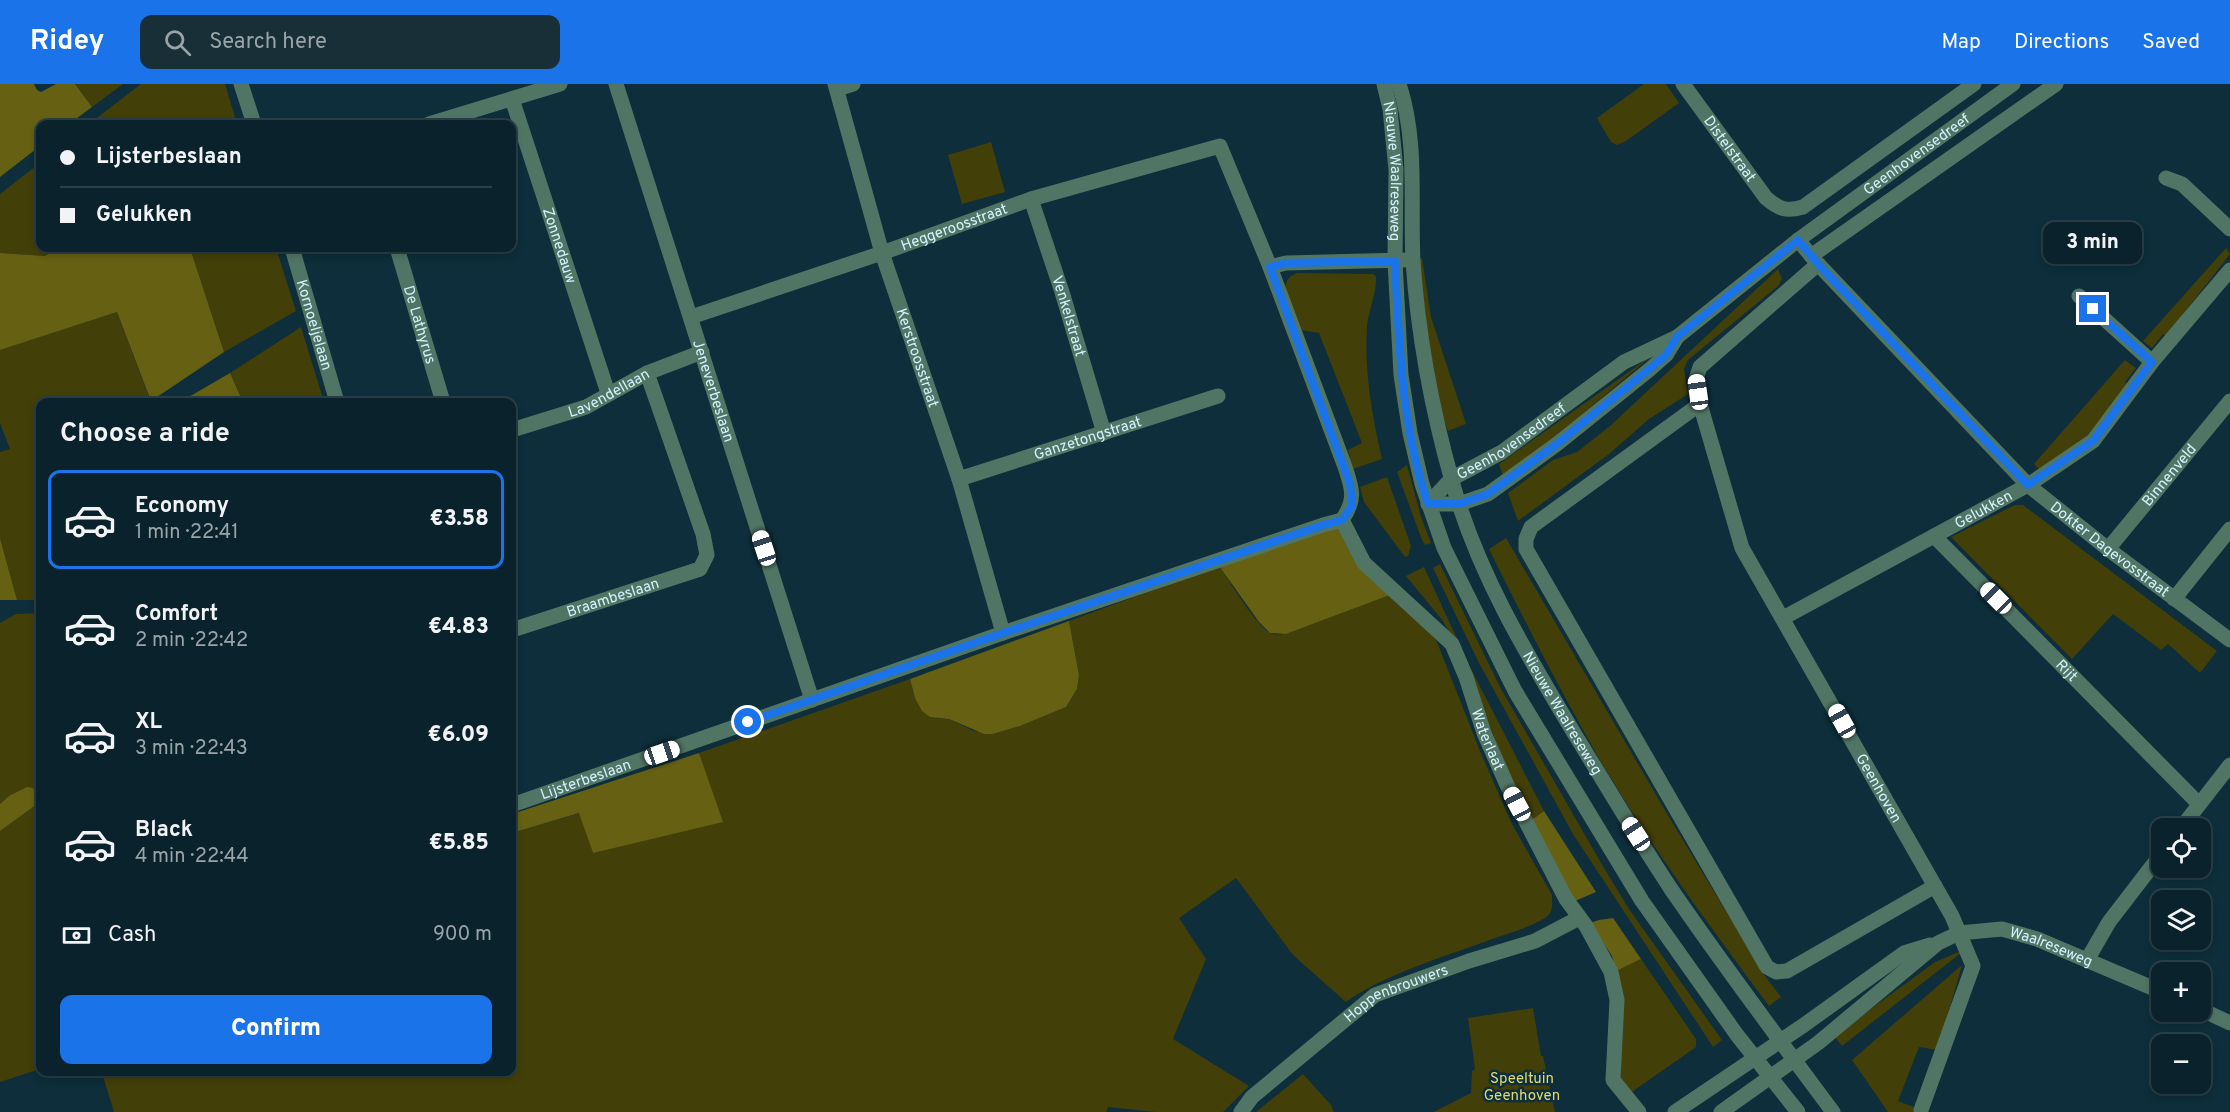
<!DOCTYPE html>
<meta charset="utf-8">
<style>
:root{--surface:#0a222c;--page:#182f38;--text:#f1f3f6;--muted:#99a4a9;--line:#2a3f48;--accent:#1a73e8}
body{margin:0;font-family:Overpass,sans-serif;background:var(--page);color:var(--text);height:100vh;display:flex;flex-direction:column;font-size:22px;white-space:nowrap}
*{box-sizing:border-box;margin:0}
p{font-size:20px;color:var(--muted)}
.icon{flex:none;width:33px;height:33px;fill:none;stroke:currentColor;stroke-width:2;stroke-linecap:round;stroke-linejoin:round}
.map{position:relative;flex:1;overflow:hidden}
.panel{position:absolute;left:36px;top:314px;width:480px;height:678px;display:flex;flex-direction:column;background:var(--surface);border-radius:12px;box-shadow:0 3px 9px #0003,0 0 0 2px var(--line)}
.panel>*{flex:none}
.hud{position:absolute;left:36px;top:36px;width:480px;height:132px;border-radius:12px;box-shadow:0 3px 9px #0003,0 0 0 2px var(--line);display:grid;align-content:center;height:132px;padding:0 24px;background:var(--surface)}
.fabs{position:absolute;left:2151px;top:734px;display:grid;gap:12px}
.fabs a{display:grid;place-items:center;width:60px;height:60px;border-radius:12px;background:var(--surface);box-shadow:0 3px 9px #0003,0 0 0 2px var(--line);font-size:30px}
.end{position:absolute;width:27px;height:27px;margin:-14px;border:8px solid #1a73e8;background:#fff;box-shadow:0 0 0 3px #fff}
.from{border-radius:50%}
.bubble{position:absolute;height:42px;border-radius:12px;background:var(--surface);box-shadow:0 3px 9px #0003,0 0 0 2px var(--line);font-size:20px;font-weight:800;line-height:42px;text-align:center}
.car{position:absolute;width:18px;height:36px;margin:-18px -9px;border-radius:8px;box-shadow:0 0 4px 2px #0007;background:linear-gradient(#fff 24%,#345 0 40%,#fff 0 76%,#345 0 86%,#fff 0)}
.hud b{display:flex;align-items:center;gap:21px;height:57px;font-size:22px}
.hud b+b{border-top:2px solid var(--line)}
.hud i{width:15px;height:15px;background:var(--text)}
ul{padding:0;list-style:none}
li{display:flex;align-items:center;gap:18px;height:99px;margin:0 12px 9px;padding:0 12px;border:3px solid transparent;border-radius:12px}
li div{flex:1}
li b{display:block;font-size:22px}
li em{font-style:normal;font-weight:800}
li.selected{border-color:var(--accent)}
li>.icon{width:54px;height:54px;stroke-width:1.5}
h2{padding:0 24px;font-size:27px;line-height:72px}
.pay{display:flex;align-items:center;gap:15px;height:66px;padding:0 24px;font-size:22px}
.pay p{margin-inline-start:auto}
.action{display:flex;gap:12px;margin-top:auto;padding:12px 24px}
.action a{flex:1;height:69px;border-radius:12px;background:var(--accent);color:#fff;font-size:24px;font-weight:800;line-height:69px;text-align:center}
header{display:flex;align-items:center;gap:36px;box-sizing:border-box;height:84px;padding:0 30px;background:var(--accent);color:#fff}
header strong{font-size:28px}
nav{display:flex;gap:33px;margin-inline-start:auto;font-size:21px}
.search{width:420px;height:54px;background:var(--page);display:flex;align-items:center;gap:15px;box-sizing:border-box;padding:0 21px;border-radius:12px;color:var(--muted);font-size:22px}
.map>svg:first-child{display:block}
</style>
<header>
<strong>Ridey</strong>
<div class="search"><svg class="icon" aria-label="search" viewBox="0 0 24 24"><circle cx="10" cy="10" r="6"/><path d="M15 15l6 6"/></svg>Search here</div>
<nav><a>Map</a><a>Directions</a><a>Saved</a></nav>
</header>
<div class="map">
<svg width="2230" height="1028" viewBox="0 0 2230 1028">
<rect width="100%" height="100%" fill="#0d2e3a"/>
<g fill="#433f08">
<path d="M75,0H123L92,23Z"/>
<path d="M141,0H225L237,40H89Z"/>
<path d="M1644,0H1666L1679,19L1626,57L1617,61L1611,58L1597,34Z"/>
<path d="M991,58L1005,108L962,120L948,71Z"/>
<path d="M40,79V164H57L45,172L0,169V110Z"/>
<path d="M190,164H276L296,227L224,268Z"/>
<path d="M2226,164L2230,170L2166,252L2163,250L2152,264L2143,257Z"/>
<path d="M1422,174L1431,233L1466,340L1448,347L1442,332L1427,248L1419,175Z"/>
<path d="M1778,185L1782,195L1778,202L1688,276L1684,285L1688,310L1649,335L1609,370L1518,437L1508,409L1553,376L1577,368L1610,342Z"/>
<path d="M1297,189L1373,190L1376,192C1377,209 1369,225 1367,242C1364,286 1372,332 1382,375L1353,385L1348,366L1362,359L1319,249L1301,246L1285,205C1286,196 1289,192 1297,189Z"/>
<path d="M117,228L151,318H40V516H17L0,454V368L10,365L0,339V266Z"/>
<path d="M301,243L324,318H243L230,289Z"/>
<path d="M1654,270L1533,371L1503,392L1499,380Z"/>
<path d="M2125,276L2136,284L2125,298L2128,300L2078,364L2040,386L2034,380Z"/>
<path d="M1407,381L1421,433L1431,459L1425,461L1422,456L1397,388Z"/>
<path d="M1387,393L1411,462L1408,472L1405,473L1364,418L1360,403Z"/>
<path d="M2015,421H2023L2217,567L2200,589L2168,560L2161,566L2113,530L2072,575L1951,453Z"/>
<path d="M1506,454L1669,733L1765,892L1781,913L1769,922C1709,841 1648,759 1597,671C1559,604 1523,534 1489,465Z"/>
<path d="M1440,480L1500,603L1604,784L1629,825L1722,956L1713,963L1573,750L1479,579L1433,484Z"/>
<path d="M1219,482C1228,495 1259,546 1272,550C1276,551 1282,550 1286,550L1398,508L1429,544L1437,558L1480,667L1512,740L1552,811C1552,817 1553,824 1550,829C1544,839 1507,850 1495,854C1450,871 1384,890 1346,918L1293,871L1236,794L1179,834L1206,875L1173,955L1249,1002L1223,1028H1156L1108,1023L1106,1028H114L102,989L86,987H512V749L580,729L593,769L705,688L699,669L910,595L915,614L937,634L949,635L974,647L993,650L1020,642L1066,623L1077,605L1079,591L1069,537Z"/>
<path d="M1424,483L1470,583L1544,727L1529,738L1459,567L1443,537L1406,492Z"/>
<path d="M40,529V985L0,998V747L40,718L9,712L0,720V539L16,530Z"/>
<path d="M1966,865L1842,962L1834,952L1935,878Z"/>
<path d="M1641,875L1696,955V963L1629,1010L1617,994L1616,887Z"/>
<path d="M1962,881L1938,966L1919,963L1898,1017L1927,1028H1888L1852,976Z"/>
<path d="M1533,924L1541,972H1543L1555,1028H1434L1471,1009L1472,987L1475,985L1468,934Z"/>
<path d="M1303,990L1331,1021L1334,1028H1256Z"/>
</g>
<g fill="#666012">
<path d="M0,0H34L37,6L41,8L56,0H75L92,23L69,40H40V62L0,93Z"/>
<path d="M57,164H190L224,268L151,317L117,228L0,266V169L45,172Z"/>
<path d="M230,289L243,318H180Z"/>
<path d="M1336,440L1398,508L1286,550L1270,549L1259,538L1219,482Z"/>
<path d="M0,454L17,516H0Z"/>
<path d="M1069,537L1079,591L1077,605L1066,623L1020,642L993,650H984L949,635L930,633L922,627L915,614L910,595Z"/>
<path d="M699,669L723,738L593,769L579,729L512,749V730Z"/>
<path d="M27,703L33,704L40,718L0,747V720L9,712Z"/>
<path d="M1544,727L1596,808L1575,817L1529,738Z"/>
<path d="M1613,834L1641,875L1616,887L1612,872L1590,839L1599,836Z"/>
</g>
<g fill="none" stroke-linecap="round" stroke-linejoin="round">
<g stroke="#517565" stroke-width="15">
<path d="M241,0L254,40"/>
<path id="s1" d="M616,0L812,616"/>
<path id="s2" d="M835,0L882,169L959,395L1003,549"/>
<path id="s3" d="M1384,0L1390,25L1396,86L1395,177L1401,291L1410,349L1422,400L1444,464L1515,607L1642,817L1737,951L1798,1028"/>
<path id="s4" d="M1399,0C1418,57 1410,118 1413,177C1418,251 1432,326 1452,397C1477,488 1526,569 1574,649C1606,701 1637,754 1671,805C1723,881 1778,954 1833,1028"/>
<path id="s5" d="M1683,0L1766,114C1779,125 1786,128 1803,123L1974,0"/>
<path d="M837,5L853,0"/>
<path id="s6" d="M512,15L608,309"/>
<path d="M429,40L560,0"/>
<path d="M2166,94L2182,100L2230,145"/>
<path id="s7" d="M1031,115L1062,208L1104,349"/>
<path id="s8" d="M1798,156L1818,180L2028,401L2108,465L2230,556"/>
<path id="s9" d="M292,164L337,318"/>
<path id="s10" d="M397,164L443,318"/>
<path d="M1811,172L2056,0"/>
<path id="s11" d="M1818,180L1700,283L1696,295L1700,320L1742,464L1952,832L1973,882L1921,1026"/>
<path d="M1270,183L1286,179L1404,176"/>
<path d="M2079,212L2152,278"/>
<path id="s12" d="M691,233L882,169L1031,115L1220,62L1270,183L1344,380C1352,404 1357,414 1342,436"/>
<path d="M1700,320L1531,443L1526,455V465L1767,883L1776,888L1787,887L1935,802"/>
<path id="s13" d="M512,346L586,323L647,289L702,268"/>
<path id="s14" d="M959,395L1218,312"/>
<path id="s15" d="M1428,420L1451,395L1502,368L1624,278L1677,253L1798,156L2013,0"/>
<path d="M1428,420H1459L1488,410L1557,360L1649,286L1666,271L1677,253"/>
<path id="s16" d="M1342,436L1364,479L1452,560L1466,593L1484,649L1507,701L1566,815L1586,842L1611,888L1617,916L1613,996L1639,1028"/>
<path id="s17" d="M1934,452L2199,720"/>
<path id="s18" d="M2108,465L2230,317"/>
<path d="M2174,515L2230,445"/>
<path id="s19" d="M1783,534L2028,401L2093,357L2152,278L2230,186"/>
<path id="s20" d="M512,546L700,485L707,471L703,450L647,289"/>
<path id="s21" d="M512,721L1003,549L1323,441L1342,436"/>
<path d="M2181,744L2230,681"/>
<path d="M2087,876L2109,838L2162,769"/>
<path d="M2200,925L2230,939"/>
<path id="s22" d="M1241,1028L1252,1013L1375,911L1469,877L1535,857L1579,834"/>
<path d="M1675,1028L1804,941L1904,869L1930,861"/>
<path id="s23" d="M1721,1028L1818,959L1938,859L1959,849L2002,845L2037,855L2162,908"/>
</g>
</g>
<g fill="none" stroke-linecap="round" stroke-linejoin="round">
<path stroke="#1a73e8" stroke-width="8" d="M748,638L1003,549L1323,441L1342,436L1352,422L1350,400L1270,183L1286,179L1395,177C1399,259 1401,341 1428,420H1459L1488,410L1557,360L1648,286L1666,271L1677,253L1798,156L1818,180L2028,401L2093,357L2152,278L2093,225"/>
</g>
<g text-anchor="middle" stroke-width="5" stroke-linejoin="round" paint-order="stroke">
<g font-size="15" fill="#d5f1fc" stroke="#0d2e3a">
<text dy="5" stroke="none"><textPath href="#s5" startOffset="80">Distelstraat</textPath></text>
<text dy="5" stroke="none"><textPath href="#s15" startOffset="603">Geenhovensedreef</textPath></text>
<text dy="5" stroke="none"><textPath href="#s3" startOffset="88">Nieuwe Waalreseweg</textPath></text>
<text dy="5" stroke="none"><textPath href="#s12" startOffset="278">Heggeroosstraat</textPath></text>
<text dy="5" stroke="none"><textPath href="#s6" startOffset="154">Zonnedauw</textPath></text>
<text dy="5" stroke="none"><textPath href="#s7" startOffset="123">Venkelstraat</textPath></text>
<text dy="5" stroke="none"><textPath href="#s9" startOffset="80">Kornoeljelaan</textPath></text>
<text dy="5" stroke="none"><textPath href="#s10" startOffset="80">De Lathyrus</textPath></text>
<text dy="5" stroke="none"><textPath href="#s2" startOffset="286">Kerstroosstraat</textPath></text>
<text dy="5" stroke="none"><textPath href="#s13" startOffset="104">Lavendellaan</textPath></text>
<text dy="5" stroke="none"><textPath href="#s1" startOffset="322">Jeneverbeslaan</textPath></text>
<text dy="5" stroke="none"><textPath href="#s14" startOffset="135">Ganzetongstraat</textPath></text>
<text dy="5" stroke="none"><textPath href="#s15" startOffset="105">Geenhovensedreef</textPath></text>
<text dy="5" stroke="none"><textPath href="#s18" startOffset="96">Binnenveld</textPath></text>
<text dy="5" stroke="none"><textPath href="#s19" startOffset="228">Gelukken</textPath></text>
<text dy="5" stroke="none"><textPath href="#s8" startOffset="440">Dokter Dagevosstraat</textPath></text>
<text dy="5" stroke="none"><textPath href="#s20" startOffset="106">Braambeslaan</textPath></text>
<text dy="5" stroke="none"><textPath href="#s17" startOffset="189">Rijt</textPath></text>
<text dy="5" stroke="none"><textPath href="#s4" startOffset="660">Nieuwe Waalreseweg</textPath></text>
<text dy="5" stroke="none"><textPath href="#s16" startOffset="270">Waterlaat</textPath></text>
<text dy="5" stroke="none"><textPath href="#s21" startOffset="78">Lijsterbeslaan</textPath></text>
<text dy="5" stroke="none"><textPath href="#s11" startOffset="621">Geenhoven</textPath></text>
<text dy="5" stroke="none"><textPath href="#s23" startOffset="394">Waalreseweg</textPath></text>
<text dy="5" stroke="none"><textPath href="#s22" startOffset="198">Hoppenbrouwers</textPath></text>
</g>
<g font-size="15" fill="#e0d973" stroke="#0d2e3a">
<text x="1522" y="999">Speeltuin<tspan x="1522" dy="17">Geenhoven</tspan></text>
</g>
</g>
</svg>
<div class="fabs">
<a><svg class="icon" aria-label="locate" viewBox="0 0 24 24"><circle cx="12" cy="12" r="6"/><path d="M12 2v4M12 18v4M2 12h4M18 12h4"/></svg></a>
<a><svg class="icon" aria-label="layers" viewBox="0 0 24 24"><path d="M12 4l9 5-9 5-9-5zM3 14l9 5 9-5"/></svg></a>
<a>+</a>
<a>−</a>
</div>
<i class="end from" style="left:748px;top:638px"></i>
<i class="end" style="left:2093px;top:225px"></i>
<div class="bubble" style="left:2043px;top:138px;width:99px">3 min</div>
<i class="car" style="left:1698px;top:308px;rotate:352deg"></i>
<i class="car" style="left:764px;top:464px;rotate:342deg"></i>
<i class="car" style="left:1996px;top:514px;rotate:315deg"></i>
<i class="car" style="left:1842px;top:637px;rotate:331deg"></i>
<i class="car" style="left:662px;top:669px;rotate:71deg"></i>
<i class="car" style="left:1517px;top:720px;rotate:332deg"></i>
<i class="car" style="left:1636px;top:750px;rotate:327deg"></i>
<div class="hud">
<b><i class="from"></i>Lijsterbeslaan</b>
<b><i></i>Gelukken</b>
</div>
<section class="panel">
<h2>Choose a ride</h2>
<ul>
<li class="selected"><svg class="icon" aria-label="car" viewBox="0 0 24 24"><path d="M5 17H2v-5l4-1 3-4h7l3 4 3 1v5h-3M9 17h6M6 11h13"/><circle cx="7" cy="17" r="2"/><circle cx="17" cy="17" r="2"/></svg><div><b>Economy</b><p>1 min · 22:41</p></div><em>€3.58</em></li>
<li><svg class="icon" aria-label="car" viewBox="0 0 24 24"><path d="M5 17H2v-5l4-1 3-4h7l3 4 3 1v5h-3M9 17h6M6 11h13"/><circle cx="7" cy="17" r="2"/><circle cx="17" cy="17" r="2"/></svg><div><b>Comfort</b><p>2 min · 22:42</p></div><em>€4.83</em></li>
<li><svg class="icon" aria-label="car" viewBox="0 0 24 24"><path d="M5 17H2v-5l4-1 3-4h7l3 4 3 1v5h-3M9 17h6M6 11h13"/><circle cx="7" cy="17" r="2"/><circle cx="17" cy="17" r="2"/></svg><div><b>XL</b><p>3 min · 22:43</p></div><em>€6.09</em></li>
<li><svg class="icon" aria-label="car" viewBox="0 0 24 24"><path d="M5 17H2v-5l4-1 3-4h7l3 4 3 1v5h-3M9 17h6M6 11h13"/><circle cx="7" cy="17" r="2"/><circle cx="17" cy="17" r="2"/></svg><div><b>Black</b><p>4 min · 22:44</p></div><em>€5.85</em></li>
</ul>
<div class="pay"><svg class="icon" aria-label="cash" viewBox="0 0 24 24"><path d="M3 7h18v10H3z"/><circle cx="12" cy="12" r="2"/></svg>Cash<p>900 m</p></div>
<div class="action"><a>Confirm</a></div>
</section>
</div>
